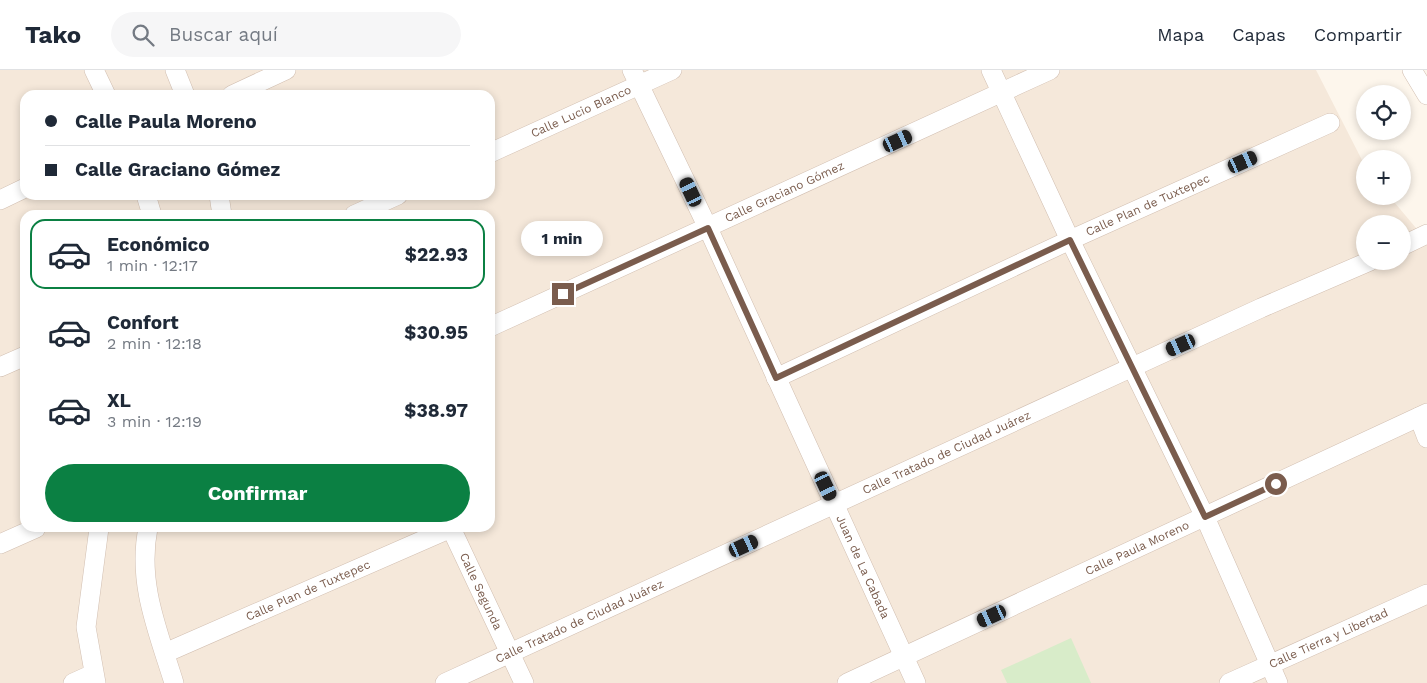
<!DOCTYPE html>
<html lang="es">
<meta charset="utf-8">
<style>
:root{--surface:#fff;--page:#f6f6f7;--text:#1f2937;--muted:#747a83;--line:#e0e1e3;--accent:#0b8043}
body{margin:0;font-family:"Work Sans",sans-serif;background:var(--page);color:var(--text);height:100vh;display:flex;flex-direction:column;font-size:19px;white-space:nowrap}
*{box-sizing:border-box;margin:0}
p{font-size:16px;color:var(--muted)}
.icon{flex:none;width:28px;height:28px;fill:none;stroke:currentColor;stroke-width:2;stroke-linecap:round;stroke-linejoin:round}
.map{position:relative;flex:1;overflow:hidden}
.panel{position:absolute;left:20px;top:140px;width:475px;height:322px;display:flex;flex-direction:column;background:var(--surface);border-radius:15px;box-shadow:0 2px 8px #0003}
.panel>*{flex:none}
.top-card{position:absolute;left:20px;top:20px;width:475px;height:110px;border-radius:15px;box-shadow:0 2px 8px #0003;display:grid;align-content:center;height:110px;padding:0 25px;background:var(--surface)}
.controls{position:absolute;left:1356px;top:15px;display:grid;gap:10px}
.controls a{display:grid;place-items:center;width:55px;height:55px;border-radius:50%;background:var(--surface);box-shadow:0 2px 8px #0003;font-size:25px}
.end{position:absolute;width:22px;height:22px;margin:-11px;border:6px solid #7a5c4d;background:#fff;box-shadow:0 0 0 2px #fff}
.from{border-radius:50%}
.bubble{position:absolute;height:35px;border-radius:18px;background:var(--surface);box-shadow:0 2px 8px #0003;font-size:16px;font-weight:700;line-height:35px;text-align:center}
.car{position:absolute;width:15px;height:30px;margin:-15px -8px;border-radius:6px;box-shadow:0 0 4px 1px #0007;background:linear-gradient(#222 24%,#8ab4d8 0 40%,#222 0 76%,#8ab4d8 0 86%,#222 0)}
.top-card b{display:flex;align-items:center;gap:18px;height:48px;font-size:19px}
.top-card b+b{border-top:1px solid var(--line)}
.top-card i{width:12px;height:12px;background:var(--text)}
ul{padding:9px 0 0;list-style:none}
li{display:flex;align-items:center;gap:15px;height:70px;margin:0 10px 8px;padding:0 15px;border:2px solid transparent;border-radius:15px}
li div{flex:1}
li b{display:block;font-size:19px}
li em{font-style:normal;font-weight:700}
li.selected{border-color:var(--accent)}
li>.icon{width:45px;height:45px;stroke-width:1.5}
.cta{display:flex;gap:10px;margin-top:auto;padding:10px 25px}
.cta a{flex:1;height:58px;border-radius:30px;background:var(--accent);color:#fff;font-size:20px;font-weight:700;line-height:58px;text-align:center}
header{display:flex;align-items:center;gap:30px;box-sizing:border-box;height:70px;padding:0 25px;background:var(--surface);border-bottom:1px solid var(--line)}
header strong{font-size:24px}
nav{display:flex;gap:28px;margin-inline-start:auto;font-size:18px}
.search{width:350px;height:45px;background:var(--page);display:flex;align-items:center;gap:12px;box-sizing:border-box;padding:0 18px;border-radius:28px;color:var(--muted);font-size:19px}
.map>svg:first-child{display:block}
</style>
<header>
<strong>Tako</strong>
<div class="search"><svg class="icon" aria-label="search" viewBox="0 0 24 24"><circle cx="10" cy="10" r="6"/><path d="M15 15l6 6"/></svg>Buscar aquí</div>
<nav><a>Mapa</a><a>Capas</a><a>Compartir</a></nav>
</header>
<div class="map">
<svg width="1427" height="613" viewBox="0 0 1427 613">
<rect width="100%" height="100%" fill="#fdf6ec"/>
<path fill="#f5e8da" fill-rule="evenodd" d="M0,0H1316L1365,96V126H1389L1427,171V613H0ZM25,25H490V125H25ZM25,145H490V458H25ZM1365,154H1402V191H1365Z"/>
<path fill="#d8ecc9" d="M1071,568L1091,613H1007L1001,600Z"/>
<g fill="none" stroke-linecap="round" stroke-linejoin="round">
<defs>
<g id="street">
<path d="M94,0L106,25"/>
<path d="M175,0L185,25"/>
<path id="s1" d="M632,0L708,158L916,613"/>
<path d="M991,0L1070,170L1205,447L1278,613"/>
<path d="M1412,0L1427,25"/>
<path d="M232,25L286,0"/>
<path id="s2" d="M490,83L672,0"/>
<path d="M146,125L152,145"/>
<path d="M219,125L222,145"/>
<path d="M0,130L25,118"/>
<path d="M354,145L398,125"/>
<path d="M1402,176L1427,164"/>
<path id="s3" d="M490,257L1050,0"/>
<path d="M0,297L25,286"/>
<path id="s4" d="M776,308L1070,170L1330,53"/>
<path d="M1419,347L1427,368"/>
<path d="M148,458C137,513 158,561 174,613"/>
<path id="s5" d="M451,458L524,613"/>
<path d="M0,474L36,458"/>
<path id="s6" d="M165,583L451,458"/>
<path d="M73,613L93,604"/>
<path d="M96,613L86,557L99,458"/>
<path id="s7" d="M445,613L1261,238L1370,191"/>
<path id="s8" d="M847,613L1427,343"/>
<path id="s9" d="M1229,613L1427,524"/>
</g>
</defs>
<use href="#street" stroke="#d1beb0" stroke-width="20"/>
<use href="#street" stroke="#fff" stroke-width="19"/>
</g>
<g fill="none" stroke-linecap="round" stroke-linejoin="round">
<path stroke="#7a5c4d" stroke-width="6" d="M563,224L708,158L776,308L1070,170L1205,447L1276,414"/>
</g>
<g text-anchor="middle" stroke-width="4.5" stroke-linejoin="round" paint-order="stroke">
<g font-size="12" fill="#7a5c4d" stroke="#fffaf3">
<text dy="4" stroke="none"><textPath href="#s2" startOffset="100">Calle Lucio Blanco</textPath></text>
<text dy="4" stroke="none"><textPath href="#s3" startOffset="324">Calle Graciano Gómez</textPath></text>
<text dy="4" stroke="none"><textPath href="#s4" startOffset="410">Calle Plan de Tuxtepec</textPath></text>
<text dy="4" stroke="none"><textPath href="#s7" startOffset="552">Calle Tratado de Ciudad Juárez</textPath></text>
<text dy="4" stroke="none"><textPath href="#s8" startOffset="320">Calle Paula Moreno</textPath></text>
<text dy="4" stroke="none"><textPath href="#s1" startOffset="548">Juan de La Cabada</textPath></text>
<text dy="4" stroke="none"><textPath href="#s6" startOffset="156">Calle Plan de Tuxtepec</textPath></text>
<text dy="4" stroke="none"><textPath href="#s5" startOffset="70">Calle Segunda</textPath></text>
<text dy="4" stroke="none"><textPath href="#s7" startOffset="148">Calle Tratado de Ciudad Juárez</textPath></text>
<text dy="4" stroke="none"><textPath href="#s9" startOffset="109">Calle Tierra y Libertad</textPath></text>
</g>
</g>
</svg>
<div class="controls">
<a><svg class="icon" aria-label="locate" viewBox="0 0 24 24"><circle cx="12" cy="12" r="6"/><path d="M12 2v4M12 18v4M2 12h4M18 12h4"/></svg></a>
<a>+</a>
<a>−</a>
</div>
<i class="end from" style="left:1276px;top:414px"></i>
<i class="end" style="left:563px;top:224px"></i>
<div class="bubble" style="left:521px;top:151px;width:82px">1 min</div>
<i class="car" style="left:898px;top:71px;rotate:65deg"></i>
<i class="car" style="left:1243px;top:92px;rotate:66deg"></i>
<i class="car" style="left:691px;top:122px;rotate:335deg"></i>
<i class="car" style="left:1181px;top:275px;rotate:246deg"></i>
<i class="car" style="left:826px;top:416px;rotate:155deg"></i>
<i class="car" style="left:744px;top:476px;rotate:65deg"></i>
<i class="car" style="left:992px;top:546px;rotate:245deg"></i>
<div class="top-card">
<b><i class="from"></i>Calle Paula Moreno</b>
<b><i></i>Calle Graciano Gómez</b>
</div>
<section class="panel">
<ul>
<li class="selected"><svg class="icon" aria-label="car" viewBox="0 0 24 24"><path d="M5 17H2v-5l4-1 3-4h7l3 4 3 1v5h-3M9 17h6M6 11h13"/><circle cx="7" cy="17" r="2"/><circle cx="17" cy="17" r="2"/></svg><div><b>Económico</b><p>1 min · 12:17</p></div><em>$22.93</em></li>
<li><svg class="icon" aria-label="car" viewBox="0 0 24 24"><path d="M5 17H2v-5l4-1 3-4h7l3 4 3 1v5h-3M9 17h6M6 11h13"/><circle cx="7" cy="17" r="2"/><circle cx="17" cy="17" r="2"/></svg><div><b>Confort</b><p>2 min · 12:18</p></div><em>$30.95</em></li>
<li><svg class="icon" aria-label="car" viewBox="0 0 24 24"><path d="M5 17H2v-5l4-1 3-4h7l3 4 3 1v5h-3M9 17h6M6 11h13"/><circle cx="7" cy="17" r="2"/><circle cx="17" cy="17" r="2"/></svg><div><b>XL</b><p>3 min · 12:19</p></div><em>$38.97</em></li>
</ul>
<div class="cta"><a>Confirmar</a></div>
</section>
</div>
